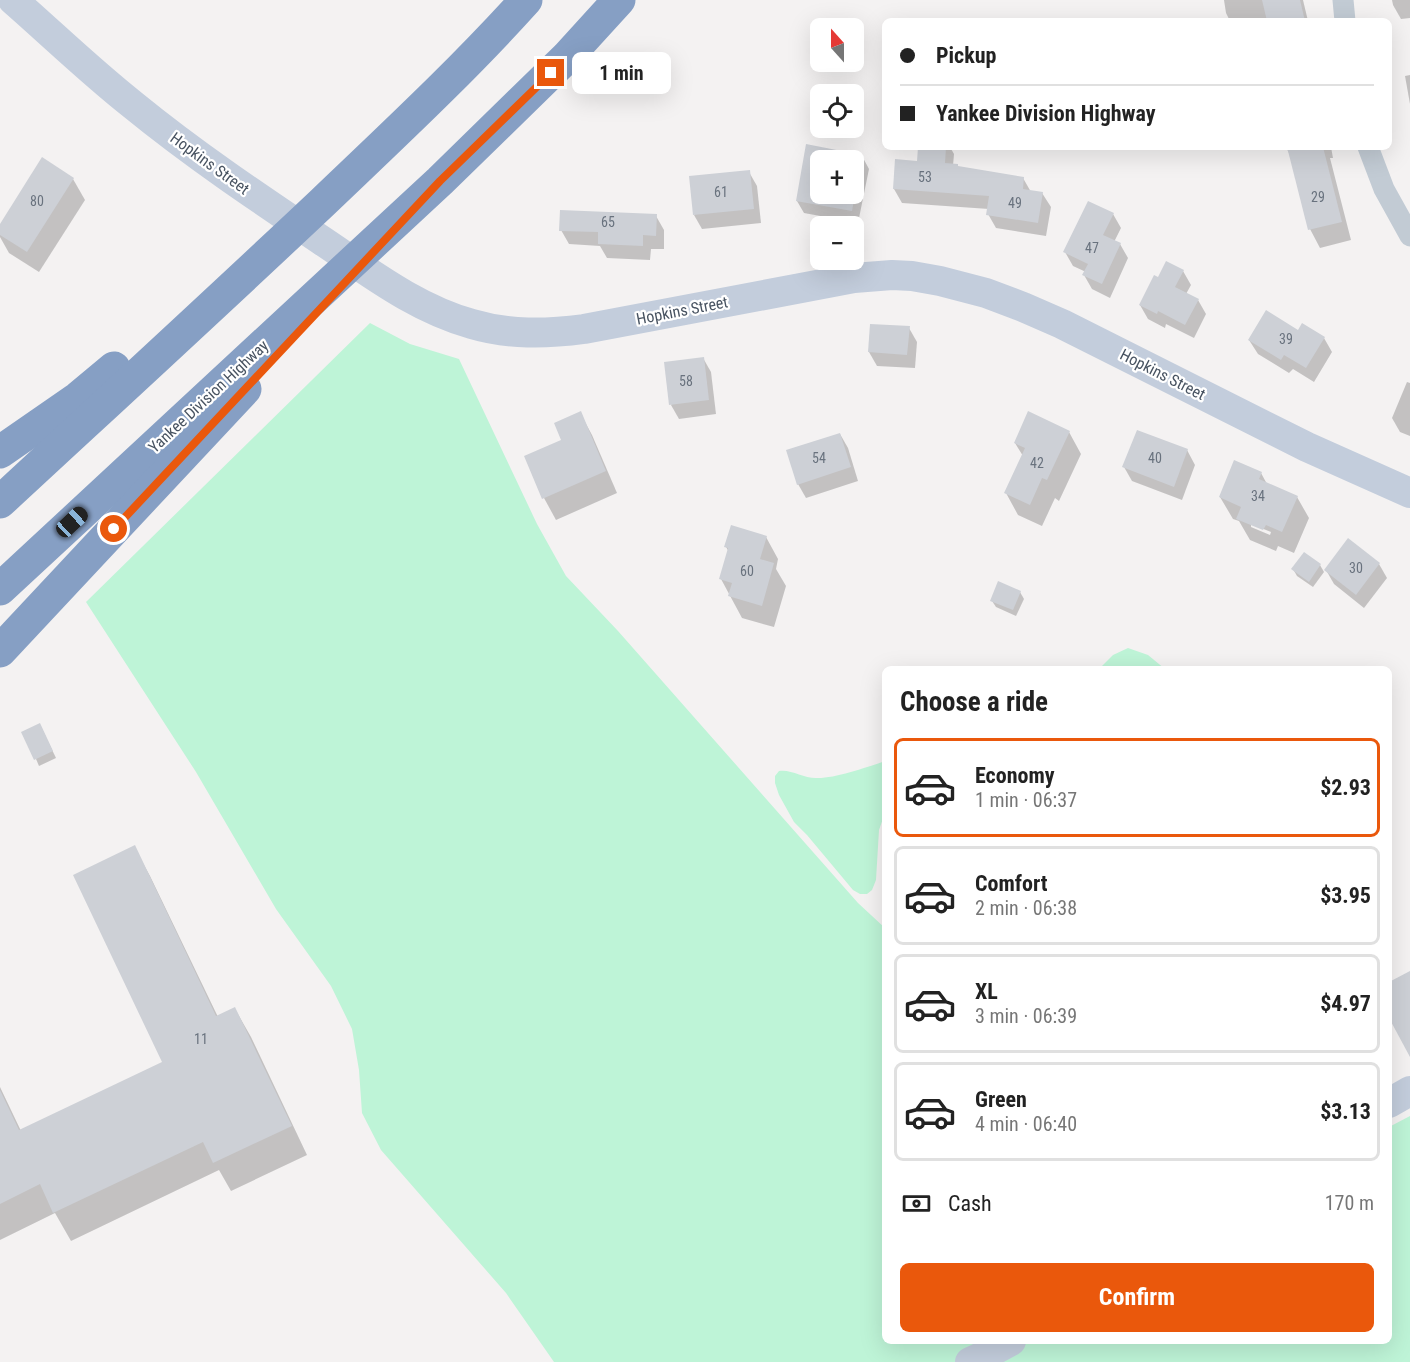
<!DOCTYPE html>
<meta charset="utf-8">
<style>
:root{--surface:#fff;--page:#f6f6f6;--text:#222;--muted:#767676;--line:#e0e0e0;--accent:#ea580c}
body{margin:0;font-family:"Roboto Condensed",sans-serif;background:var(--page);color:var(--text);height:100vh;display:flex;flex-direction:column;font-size:22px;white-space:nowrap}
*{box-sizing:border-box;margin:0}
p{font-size:20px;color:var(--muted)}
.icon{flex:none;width:33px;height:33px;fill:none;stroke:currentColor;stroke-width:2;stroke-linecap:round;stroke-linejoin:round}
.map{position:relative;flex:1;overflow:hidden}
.side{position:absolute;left:882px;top:666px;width:510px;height:678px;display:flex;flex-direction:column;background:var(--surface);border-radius:9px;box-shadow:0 6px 24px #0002}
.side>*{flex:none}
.top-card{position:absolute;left:882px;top:18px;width:510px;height:132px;border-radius:9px;box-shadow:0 6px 24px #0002;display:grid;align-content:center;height:132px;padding:0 18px;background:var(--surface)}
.needle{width:39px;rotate:339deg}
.controls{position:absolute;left:810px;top:18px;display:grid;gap:12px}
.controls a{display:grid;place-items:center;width:54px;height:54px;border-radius:9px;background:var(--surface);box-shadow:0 6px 24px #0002;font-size:30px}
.end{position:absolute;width:27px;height:27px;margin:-14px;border:8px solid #ea580c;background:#fff;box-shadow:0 0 0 3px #fff}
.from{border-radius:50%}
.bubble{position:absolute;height:42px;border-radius:9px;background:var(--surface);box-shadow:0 6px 24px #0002;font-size:20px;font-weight:700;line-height:42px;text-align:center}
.car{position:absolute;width:18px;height:36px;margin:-18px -9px;border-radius:8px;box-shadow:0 0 4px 2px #0007;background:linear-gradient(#222 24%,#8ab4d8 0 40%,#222 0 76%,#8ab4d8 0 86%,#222 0)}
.top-card b{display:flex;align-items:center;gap:21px;height:57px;font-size:22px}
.top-card b+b{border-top:2px solid var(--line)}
.top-card i{width:15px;height:15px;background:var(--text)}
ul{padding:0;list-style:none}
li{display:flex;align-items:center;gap:18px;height:99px;margin:0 12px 9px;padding:0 6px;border:3px solid var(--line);border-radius:9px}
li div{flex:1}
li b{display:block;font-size:22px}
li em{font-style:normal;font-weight:700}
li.selected{border-color:var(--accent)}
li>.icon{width:54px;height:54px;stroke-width:1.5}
h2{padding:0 18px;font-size:27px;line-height:72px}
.pay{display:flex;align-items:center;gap:15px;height:66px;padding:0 18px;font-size:22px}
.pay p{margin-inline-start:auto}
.action{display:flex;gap:12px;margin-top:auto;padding:12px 18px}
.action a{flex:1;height:69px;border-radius:9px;background:var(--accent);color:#fff;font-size:24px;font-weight:700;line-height:69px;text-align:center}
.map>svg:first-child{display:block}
</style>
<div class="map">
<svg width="1410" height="1362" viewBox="0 0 1410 1362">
<rect width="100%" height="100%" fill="#f4f2f2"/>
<g fill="#bef4d7">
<path d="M370,323L410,344L459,359L537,524L566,576L618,631L858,903L885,928V1341H1389V1127L1410,1116V1362H554L506,1293L381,1150L362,1113L359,1070L352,1029L331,986L276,909L196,772L86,602Z"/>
<path d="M1128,648L1148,655L1165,669H1099L1113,655Z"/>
<path d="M885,761V813L879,830L876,880L872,890L867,894H860L853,890L807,835L794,822L779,795L775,783V776L779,771C791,769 803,778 816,778C833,779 868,767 885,761Z"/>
</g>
<g fill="#0003" fill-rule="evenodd">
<path d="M1224,0H1303L1308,21H1230L1226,13Z"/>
<path d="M1392,0H1410V18L1401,19L1393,5Z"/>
<path d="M1410,75V104L1405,76Z"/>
<path d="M808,146L862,156L869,169L858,223L804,213L797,201ZM820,160H854V194H820Z"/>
<path d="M920,147H950L954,154L953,166L1023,178L1031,192L1042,193L1051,207L1046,236L996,228L988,214L989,209L902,203L894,189L919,162Z"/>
<path d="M1286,147H1331L1333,158H1330L1351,240L1320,248L1310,229L1290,155Z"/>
<path d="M749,172L757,186L761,223L702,229L694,215Z"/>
<path d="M73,179L85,200L39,272L9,253L0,237V226Z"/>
<path d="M1113,214L1121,228L1114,242L1120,244L1128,258L1110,298L1092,289L1084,275L1086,272L1073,266L1065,252Z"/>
<path d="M656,216L664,230V249H651L650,260L607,258L600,246L569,244L561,230Z"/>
<path d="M1183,271L1191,285L1186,294L1198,300L1206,314L1194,338L1166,324L1165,328L1148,319L1140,305Z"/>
<path d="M909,328L917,342L915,368L877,366L869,352Z"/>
<path d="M1298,332L1324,338L1332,352L1314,382L1293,369L1289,373L1258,354L1249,340Z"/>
<path d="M703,358L711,372L716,414L679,419L671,405Z"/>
<path d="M1407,382L1410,383V436L1400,432L1392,418Z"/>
<path d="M580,413L592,435L617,493L556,520L544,498L563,441Z"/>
<path d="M1069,432L1081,454L1059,501L1055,498L1042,526L1018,515L1006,493L1023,456L1015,443Z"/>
<path d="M840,434L848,448L858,481L806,498L798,484Z"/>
<path d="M1187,450L1195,465L1182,500L1132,481L1124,467Z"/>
<path d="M1261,473L1267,484L1297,497L1309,518L1294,553L1278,546L1276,551L1250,540L1239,521L1233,519L1220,497ZM1251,524L1271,532L1270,535L1251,527Z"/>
<path d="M766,537L778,559L776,569L786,586L774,627L742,618L721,579L729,552L726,547Z"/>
<path d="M1349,541L1379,564L1387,578L1364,608L1334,584L1326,570Z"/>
<path d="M1320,565L1324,572L1313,587L1297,576L1293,569Z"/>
<path d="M1020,592L1024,599L1016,616L996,607L992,601Z"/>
<path d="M43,731L56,758L39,766L36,759Z"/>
<path d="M134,847L150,876L218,1017L235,1009L251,1037L307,1155L231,1191L219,1170L71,1241L55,1213L0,1240V1087L21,1131L164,1063Z"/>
</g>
<g fill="#cdd0d6" fill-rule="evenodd">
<path d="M1262,0H1300L1305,21H1267Z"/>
<path d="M806,144L862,155L852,211L796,201ZM820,160H854V194H820Z"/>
<path d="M918,147H946L945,163L958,164V166L1024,177L1023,189L1043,192L1038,223L986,215L989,196L893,189L895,159L917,161Z"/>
<path d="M1287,147H1323L1342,222L1308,230Z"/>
<path d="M42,157L74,178L27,252L0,235V224Z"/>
<path d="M750,170L754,209L693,215L689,176Z"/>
<path d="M1088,201L1114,213L1103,235L1121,243L1102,284L1082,275L1088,264L1063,252Z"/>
<path d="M560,210L657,214L656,236L643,235V246L598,244V232L559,231Z"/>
<path d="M1166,261L1184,270L1175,287L1199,299L1185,325L1158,311L1157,314L1139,305L1154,275L1158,277Z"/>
<path d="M1266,310L1298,330L1302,323L1325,337L1306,368L1284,355L1281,360L1248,340Z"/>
<path d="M870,324L910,326L907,355L868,352Z"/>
<path d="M704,357L709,400L669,405L664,362Z"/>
<path d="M581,411L606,471L542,499L524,456L561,440L554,423Z"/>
<path d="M1028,411L1070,431L1047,480L1042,478L1030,505L1004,493L1025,448L1014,443Z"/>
<path d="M1137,430L1188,449L1174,487L1122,467Z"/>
<path d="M840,433L851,467L797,485L786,450Z"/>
<path d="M1234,460L1262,472L1259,479L1298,496L1282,532L1266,525L1263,530L1236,519L1241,507L1219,497Z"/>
<path d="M731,525L767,536L760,559L774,563L762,606L728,596L732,583L719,579L728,548L724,547Z"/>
<path d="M1348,538L1380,563L1356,595L1324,570Z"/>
<path d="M1304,552L1321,564L1309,582L1291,569Z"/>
<path d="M998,581L1021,591L1013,610L990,601Z"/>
<path d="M40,723L53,751L34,760L21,732Z"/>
<path d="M135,845L216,1016L235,1007L292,1126L213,1163L203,1142L53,1213L40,1184L0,1204V1090L19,1130L162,1062L73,875Z"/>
<path d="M1410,971V1057L1389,1018V982Z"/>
</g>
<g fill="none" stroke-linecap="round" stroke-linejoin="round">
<g stroke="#c2cbd4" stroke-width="21">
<path d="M1343,0L1345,21"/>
<path d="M1368,147L1384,189L1410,236"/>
</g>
<g stroke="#c3cddc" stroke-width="30">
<path d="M13,0C53,35 91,72 133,105C193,154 257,197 321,240C369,272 415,308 472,324C509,335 546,334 584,329L854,278L892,275L912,276L940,281L986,293L1023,307L1062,324L1307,447L1410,493"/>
<path d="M1389,1103L1410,1091"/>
<path d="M970,1362L985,1355L1011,1341"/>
</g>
<g stroke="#869fc4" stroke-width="33">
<path d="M0,452L78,398L114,368"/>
<path d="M0,502C108,402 216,303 323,202C392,136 462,71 526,0"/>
<path d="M0,589L440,181L567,57L619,0"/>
<path d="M0,651L245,389"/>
</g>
</g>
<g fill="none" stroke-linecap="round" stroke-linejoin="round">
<path stroke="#ea580c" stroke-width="8" d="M114,529L440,181L551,73"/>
</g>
<g text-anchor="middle" stroke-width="4.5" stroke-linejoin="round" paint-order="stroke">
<g font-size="14" fill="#69727e">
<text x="925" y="182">53</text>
<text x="721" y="197">61</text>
<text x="1318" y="202">29</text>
<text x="37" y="206">80</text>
<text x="1015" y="208">49</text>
<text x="608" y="227">65</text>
<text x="1092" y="253">47</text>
<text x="1286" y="344">39</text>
<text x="686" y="386">58</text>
<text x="819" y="463">54</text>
<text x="1155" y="463">40</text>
<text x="1037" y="468">42</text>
<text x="1258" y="501">34</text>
<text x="1356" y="573">30</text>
<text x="747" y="576">60</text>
<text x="201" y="1044">11</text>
</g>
<g font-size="16" fill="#485361" stroke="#fff">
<text transform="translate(210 163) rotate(36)" y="6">Hopkins Street</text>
<text transform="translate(682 310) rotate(-11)" y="6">Hopkins Street</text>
<text transform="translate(1163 374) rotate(27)" y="6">Hopkins Street</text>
<text transform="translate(208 396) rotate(-43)" y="6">Yankee Division Highway</text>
</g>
</g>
</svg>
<div class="controls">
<a><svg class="needle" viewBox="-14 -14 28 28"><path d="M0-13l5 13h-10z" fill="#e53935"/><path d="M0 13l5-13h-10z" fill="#767676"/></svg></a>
<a><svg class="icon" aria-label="locate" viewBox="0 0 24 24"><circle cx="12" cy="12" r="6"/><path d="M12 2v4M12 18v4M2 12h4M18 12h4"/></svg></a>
<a>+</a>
<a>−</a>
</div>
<i class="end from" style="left:114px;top:529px"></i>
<i class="end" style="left:551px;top:73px"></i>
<div class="bubble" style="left:572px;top:52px;width:99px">1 min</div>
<i class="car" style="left:72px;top:522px;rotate:47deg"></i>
<div class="top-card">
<b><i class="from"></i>Pickup</b>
<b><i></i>Yankee Division Highway</b>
</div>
<section class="side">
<h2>Choose a ride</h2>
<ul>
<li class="selected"><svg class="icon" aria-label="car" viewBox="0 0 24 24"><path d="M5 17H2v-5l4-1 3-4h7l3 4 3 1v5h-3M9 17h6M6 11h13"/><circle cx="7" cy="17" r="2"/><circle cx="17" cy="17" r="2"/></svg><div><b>Economy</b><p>1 min · 06:37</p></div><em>$2.93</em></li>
<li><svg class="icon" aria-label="car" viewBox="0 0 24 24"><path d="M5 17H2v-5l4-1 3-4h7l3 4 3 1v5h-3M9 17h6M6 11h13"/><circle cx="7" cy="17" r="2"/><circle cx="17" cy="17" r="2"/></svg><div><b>Comfort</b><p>2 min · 06:38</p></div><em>$3.95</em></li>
<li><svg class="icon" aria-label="car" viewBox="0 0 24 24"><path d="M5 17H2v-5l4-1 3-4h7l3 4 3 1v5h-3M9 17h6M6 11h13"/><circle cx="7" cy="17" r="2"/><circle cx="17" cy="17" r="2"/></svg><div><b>XL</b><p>3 min · 06:39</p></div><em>$4.97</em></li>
<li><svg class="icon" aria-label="car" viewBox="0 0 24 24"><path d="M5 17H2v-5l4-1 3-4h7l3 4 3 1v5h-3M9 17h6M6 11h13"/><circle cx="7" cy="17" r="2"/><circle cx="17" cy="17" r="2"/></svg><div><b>Green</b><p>4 min · 06:40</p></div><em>$3.13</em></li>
</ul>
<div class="pay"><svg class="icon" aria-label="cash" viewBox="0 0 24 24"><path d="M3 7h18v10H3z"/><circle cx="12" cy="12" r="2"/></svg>Cash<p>170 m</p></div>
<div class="action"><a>Confirm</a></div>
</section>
</div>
